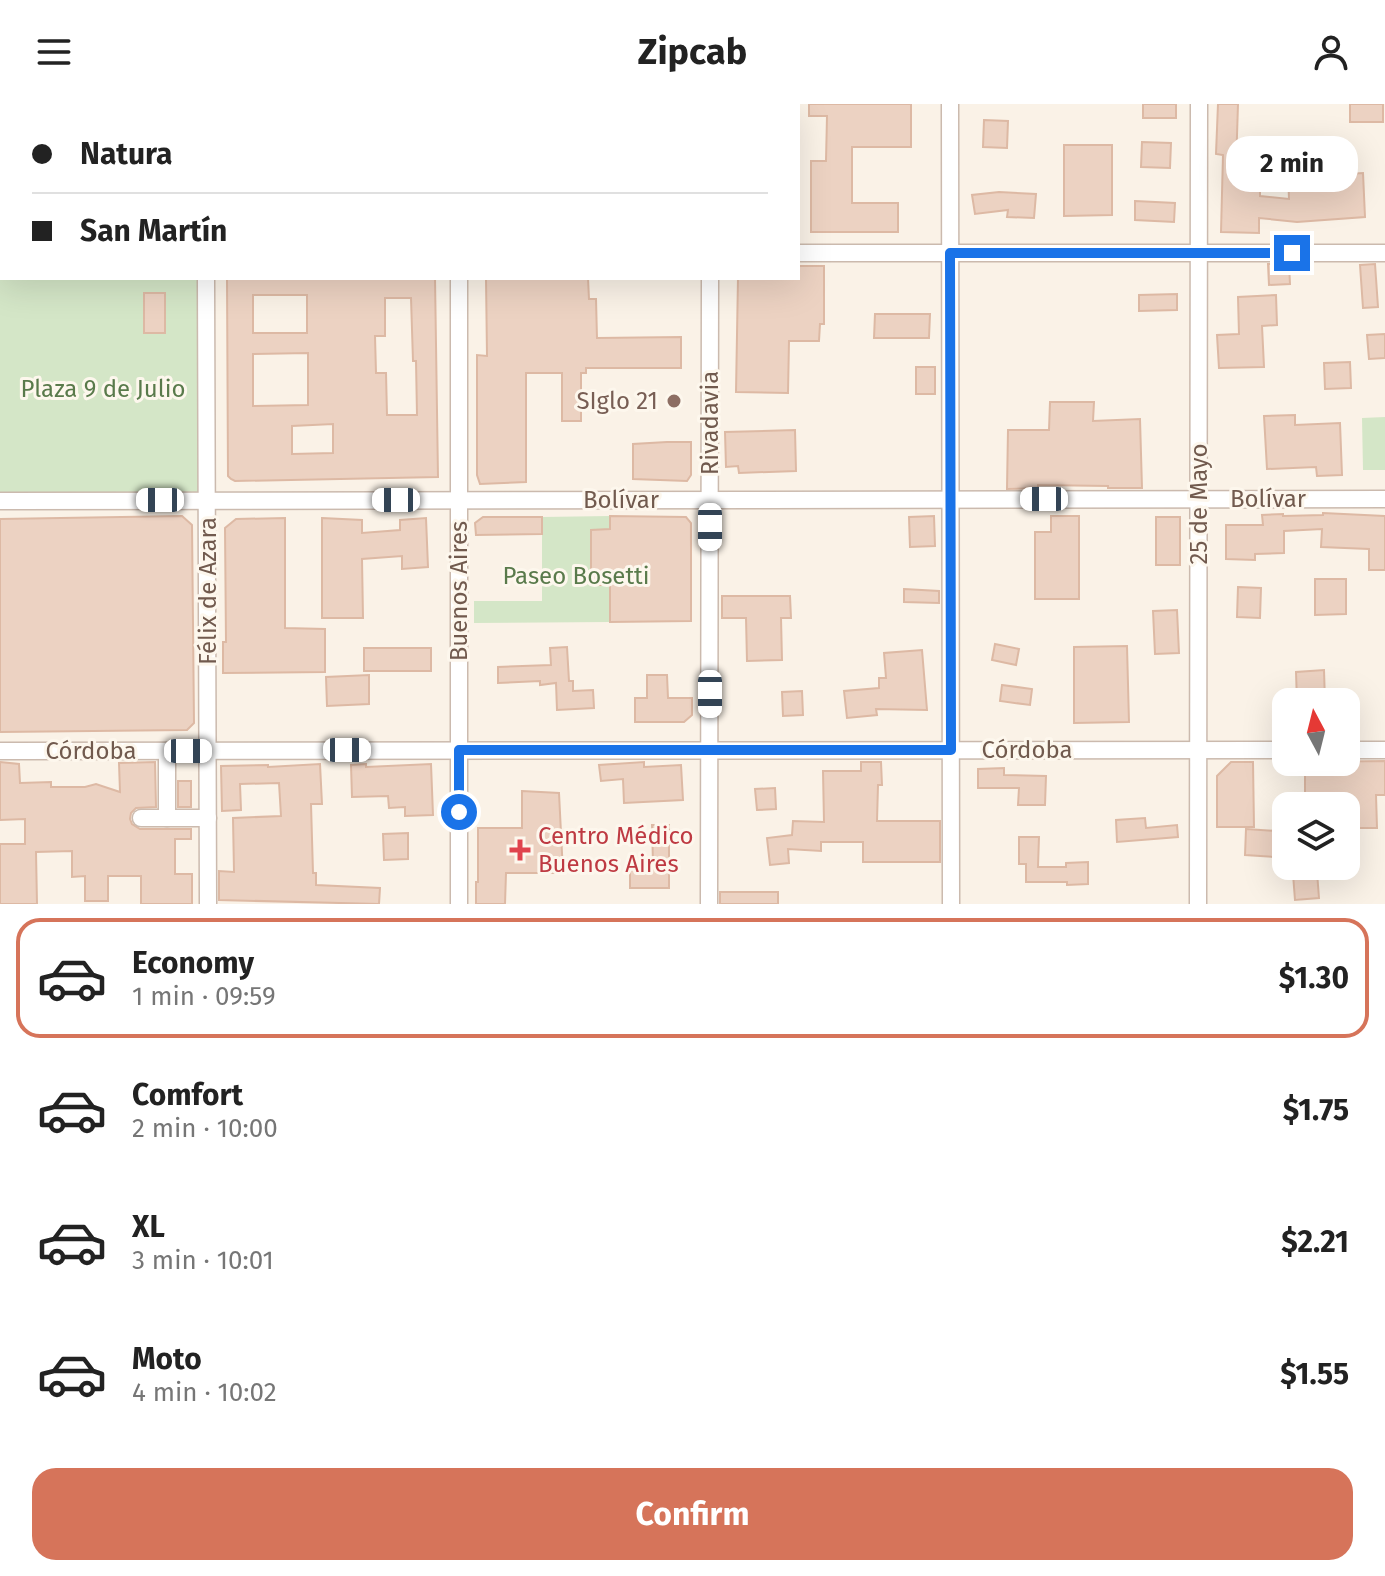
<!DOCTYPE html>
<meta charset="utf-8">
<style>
:root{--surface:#fff;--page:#f6f6f6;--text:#222;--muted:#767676;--line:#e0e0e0;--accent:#d6745a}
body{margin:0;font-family:"Fira Sans",sans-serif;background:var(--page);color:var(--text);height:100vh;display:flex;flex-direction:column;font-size:30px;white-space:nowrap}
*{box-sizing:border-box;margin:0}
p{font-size:26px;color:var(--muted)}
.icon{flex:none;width:44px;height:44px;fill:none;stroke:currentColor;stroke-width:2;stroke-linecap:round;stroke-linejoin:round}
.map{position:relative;height:800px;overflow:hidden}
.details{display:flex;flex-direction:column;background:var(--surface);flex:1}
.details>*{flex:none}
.hud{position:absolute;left:0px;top:0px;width:800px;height:176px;box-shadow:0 8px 32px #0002;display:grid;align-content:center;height:176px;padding:0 32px;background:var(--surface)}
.needle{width:52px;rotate:353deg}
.buttons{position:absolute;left:1272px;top:584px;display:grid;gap:16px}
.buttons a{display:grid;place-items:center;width:88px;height:88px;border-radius:16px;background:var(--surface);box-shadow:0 8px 32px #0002;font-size:40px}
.end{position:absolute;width:36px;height:36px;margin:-18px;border:10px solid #1a73e8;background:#fff;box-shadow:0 0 0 4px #fff}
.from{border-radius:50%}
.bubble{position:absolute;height:56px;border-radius:24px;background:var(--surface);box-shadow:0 8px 32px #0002;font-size:26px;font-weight:700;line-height:56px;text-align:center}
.car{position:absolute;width:24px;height:48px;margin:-24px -12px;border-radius:10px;box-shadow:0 0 6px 2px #0007;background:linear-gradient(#fff 24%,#345 0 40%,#fff 0 76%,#345 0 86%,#fff 0)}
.hud b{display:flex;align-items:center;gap:28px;height:76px;font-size:30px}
.hud b+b{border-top:2px solid var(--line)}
.hud i{width:20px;height:20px;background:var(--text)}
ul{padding:14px 0 0;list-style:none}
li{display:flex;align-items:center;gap:24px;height:120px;margin:0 16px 12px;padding:0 16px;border:4px solid transparent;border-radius:24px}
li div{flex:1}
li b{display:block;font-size:30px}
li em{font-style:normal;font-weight:700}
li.active{border-color:var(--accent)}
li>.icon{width:72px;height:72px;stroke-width:1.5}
.cta{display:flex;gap:16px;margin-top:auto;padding:16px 32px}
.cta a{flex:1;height:92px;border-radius:24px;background:var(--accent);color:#fff;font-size:32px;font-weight:700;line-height:92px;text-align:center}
header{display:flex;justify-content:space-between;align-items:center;height:104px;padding:0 32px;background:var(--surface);font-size:36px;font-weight:700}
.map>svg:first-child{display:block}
</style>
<header><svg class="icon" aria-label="menu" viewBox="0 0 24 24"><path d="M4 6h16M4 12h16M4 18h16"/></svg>Zipcab<svg class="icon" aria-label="person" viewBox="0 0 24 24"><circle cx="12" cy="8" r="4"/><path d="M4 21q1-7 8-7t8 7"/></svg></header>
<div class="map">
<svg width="1385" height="800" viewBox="0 0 1385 800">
<rect width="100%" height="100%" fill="#faf2e7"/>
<g fill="#d4e6c7">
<path d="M0,152H2V174H205L207,395L0,396Z"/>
<path d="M1385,313V366H1363L1362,314Z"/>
<path d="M610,412V518L474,519V497H542V413Z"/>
</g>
<g fill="#ecd2c2" stroke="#ddb9a4" stroke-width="2" fill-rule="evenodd">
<path d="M809,0H911V43H852V99H898V128H811V57H826L827,12H809Z"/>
<rect x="1143" y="0" width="33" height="14"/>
<path d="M1218,0H1238L1236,63H1260V92L1289,95L1288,67L1314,66L1313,43L1326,42L1328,71L1363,69L1365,113L1297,118L1259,114V129L1221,128L1223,51L1216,50Z"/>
<rect x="1350" y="0" width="33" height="18"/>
<path d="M984,16L1008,17L1007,44L983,43Z"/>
<path d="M1142,38L1171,39L1170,64L1141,63Z"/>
<path d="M1064,41H1112V111L1064,112Z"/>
<path d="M999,88L1036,90L1034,114L1007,113L1008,106L975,110L972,91Z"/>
<path d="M1135,97L1175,99L1174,118L1135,116Z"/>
<path d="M1268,160H1289L1290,180L1269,181Z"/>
<path d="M1375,160L1378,203L1363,204L1360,161Z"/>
<path d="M798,162H824V220H820L819,237H789L788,289L736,288L738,174H798Z"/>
<path d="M227,174H435L438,373L235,377L231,375L228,372ZM253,191H307V229H253ZM385,194H411L413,257H416L417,311H387L386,269H376L375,232H385ZM308,249V301L253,302V250ZM333,320V349L292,350V322Z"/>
<path d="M486,174H588L589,195H596L597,234L681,233V264H586V269H581V317H562V269H526V378L480,380L477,371V251L487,252Z"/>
<rect x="144" y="189" width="21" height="40"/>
<path d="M1177,190V206L1139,207V191Z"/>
<path d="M1276,191L1277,221L1262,222L1264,263L1219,264L1217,231L1239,230L1238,193Z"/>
<path d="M875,210H930L929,234H874Z"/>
<path d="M1385,230V254L1369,255L1367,231Z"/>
<path d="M1350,258L1351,284L1325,285L1324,259Z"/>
<rect x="916" y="263" width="19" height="27"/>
<path d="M1050,298H1094L1093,317L1140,315L1142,384H1108V382L1038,381V384L1007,385L1008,326H1049Z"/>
<path d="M1295,311V321L1340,319L1342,371L1317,372L1316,363L1267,365L1264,312Z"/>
<path d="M795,326L796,367L739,369L738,362L726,363L725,328Z"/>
<path d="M667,338H691V371L687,377L633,375V340Z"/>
<path d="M1323,409L1385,412V466H1369V445L1321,443L1322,425L1284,427V449L1255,450V456L1226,455V421H1263L1262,411L1283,410V412L1323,411Z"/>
<path d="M182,412L192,421L194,619L187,626L0,628V415Z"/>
<path d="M610,412L686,413L691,419V517L610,518V481H591V426L610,425Z"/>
<path d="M934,412L935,442L910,443L909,413Z"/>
<path d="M1051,412H1079V495H1035V428H1051Z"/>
<path d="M483,413H542V430L476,431L475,419Z"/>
<rect x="1156" y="413" width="24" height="48"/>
<path d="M285,414V524L325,525V568L223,569V538H226L225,424L236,415Z"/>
<path d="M322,414L362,416V429L400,426V416L426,414L428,463L402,465V452L362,455L363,514H322Z"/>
<path d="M1315,475H1346V510L1315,511Z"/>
<path d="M1238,483L1261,484L1260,514L1237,513Z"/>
<path d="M904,485L939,487V499L904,498Z"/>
<path d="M722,492H790L791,514H781L782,556L747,557L746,514H722Z"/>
<path d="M1177,506L1179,549L1155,550L1153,507Z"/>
<path d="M995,540L1019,545L1016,561L992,556Z"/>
<path d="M1127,542L1129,618L1074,619V543Z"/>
<path d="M567,543L569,577H573V587L593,586L594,604L557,606L556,579L540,581V577L498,579V563L551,561L550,544Z"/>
<rect x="364" y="544" width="67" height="23"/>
<path d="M922,546L927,606L876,605L877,611L847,614L844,587L879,584V574H886L884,549Z"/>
<path d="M1324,566L1325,598H1297L1296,568Z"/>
<path d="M369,571V600L327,602L326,573Z"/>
<path d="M647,571H667L668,594H692V611L684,618H635V594H647Z"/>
<path d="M1002,581L1032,585L1030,601L1000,597Z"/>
<path d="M802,587L803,611L783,612L782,588Z"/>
<path d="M1385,657V691H1376L1377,724H1346V702H1305V671H1308V658Z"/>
<path d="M0,658L19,660L20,679L51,678V683H85L96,680L120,688L119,659L155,658L156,703L136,704L131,709L130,715L132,720L140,725H191V735H175V770H192V800H141V772H108V797H85V772L72,773V747L36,748L37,800H0V740H25V715L0,716Z"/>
<path d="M644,658V663L681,661L683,696L624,699L623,675L601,677L599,661Z"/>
<path d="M861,658H881L882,681H878L877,717H940V758H863V738H821V747L788,745L789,759L770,761L767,734L792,731L793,717L824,718L823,667H861Z"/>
<path d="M1231,658H1253L1254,723H1217V672Z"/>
<path d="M320,660L322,700H311L313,769H316V781L380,784L379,800L219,796V767L234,768L233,714L281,712L279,679L240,680L241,706L222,707L221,662L268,661V663Z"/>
<path d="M366,660V663L431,660L433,711L405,712V703L389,704L388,692L352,693L351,661Z"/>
<path d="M1004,664V671L1046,672L1045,701H1018L1019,684H978V665Z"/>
<rect x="178" y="677" width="13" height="26"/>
<path d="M775,684L776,705L757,706L755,685Z"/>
<path d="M522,687L559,689L563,769H506L505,800H476V778H478V724H522Z"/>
<path d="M1145,714L1146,724L1177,721L1178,733L1117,738L1116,716Z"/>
<path d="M652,721H669V784H630V759H653Z"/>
<path d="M1246,725L1276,727L1274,753L1245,751Z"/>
<path d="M408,729V755L384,756L383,730Z"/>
<path d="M1019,733H1039L1038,763H1066V759L1088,758V780L1067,781V778H1026V760H1019Z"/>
<path d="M1317,768L1319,794L1295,796L1293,770Z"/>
<rect x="720" y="788" width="58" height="12"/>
</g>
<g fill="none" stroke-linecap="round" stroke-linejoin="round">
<defs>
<g id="street">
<path d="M203,0V2"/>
<path d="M459,0V2"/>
<path d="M950,0L951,800"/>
<path d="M710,2V0"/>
<path d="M798,149H1385"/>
<path d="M0,151H2"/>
<path d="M206,174L208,800"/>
<path d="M459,174V800"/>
<path d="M0,397L1385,395"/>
<path d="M1346,646H1385"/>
<path d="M0,647L1286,646"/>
<path d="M141,714H208"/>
<path d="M167,714V647"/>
<path d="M709,800L710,174"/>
<path d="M1198,800L1199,0"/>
</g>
</defs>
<use href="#street" stroke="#cbbaae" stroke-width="19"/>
<use href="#street" stroke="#fff" stroke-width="16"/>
</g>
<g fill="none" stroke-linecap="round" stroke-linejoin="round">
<path stroke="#1a73e8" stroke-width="10" d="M459,708V646H951L950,149H1292"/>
</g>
<circle fill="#8d6e63" stroke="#fdf7ed" stroke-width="3" cx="674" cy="297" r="8"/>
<path fill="#e0444e" stroke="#fdf7ed" stroke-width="3" d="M516 734h8v8h8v8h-8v8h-8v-8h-8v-8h8z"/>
<g text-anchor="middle" stroke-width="6" stroke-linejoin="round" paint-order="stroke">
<g font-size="24" fill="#597a4b" stroke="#fdf7ed">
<text x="103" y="293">Plaza 9 de Julio</text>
<text x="576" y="480">Paseo Bosetti</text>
</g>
<g font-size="24" fill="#785e54" stroke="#fdf7ed" text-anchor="end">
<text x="658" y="305">SIglo 21</text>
</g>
<g font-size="24" fill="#715a4e" stroke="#fdf7ed">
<text transform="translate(710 319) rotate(-90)" y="8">Rivadavia</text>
<text x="1268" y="403">Bolívar</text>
<text x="621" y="404">Bolívar</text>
<text transform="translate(1199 400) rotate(-90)" y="8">25 de Mayo</text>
<text transform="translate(208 487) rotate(-90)" y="8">Félix de Azara</text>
<text transform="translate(459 487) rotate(-90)" y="8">Buenos Aires</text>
<text x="1027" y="654">Córdoba</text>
<text x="91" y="655">Córdoba</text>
</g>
<g font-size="24" fill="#be3a42" stroke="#fdf7ed" text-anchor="start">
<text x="538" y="740">Centro Médico<tspan x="538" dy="28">Buenos Aires</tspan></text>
</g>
</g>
</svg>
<div class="buttons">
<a><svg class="needle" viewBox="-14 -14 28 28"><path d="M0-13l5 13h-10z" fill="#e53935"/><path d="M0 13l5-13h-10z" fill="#767676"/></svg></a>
<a><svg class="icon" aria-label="layers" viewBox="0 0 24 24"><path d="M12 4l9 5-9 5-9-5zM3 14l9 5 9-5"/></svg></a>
</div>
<i class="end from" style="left:459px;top:708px"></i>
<i class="end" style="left:1292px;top:149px"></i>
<div class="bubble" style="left:1226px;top:32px;width:132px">2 min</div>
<i class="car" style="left:1044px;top:395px;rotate:270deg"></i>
<i class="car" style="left:160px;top:396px;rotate:270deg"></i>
<i class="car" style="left:396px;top:396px;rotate:270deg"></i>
<i class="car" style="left:710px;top:423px;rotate:180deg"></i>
<i class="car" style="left:710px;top:590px;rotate:180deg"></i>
<i class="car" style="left:347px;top:646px;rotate:90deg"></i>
<i class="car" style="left:188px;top:647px;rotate:90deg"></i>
<div class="hud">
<b><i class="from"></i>Natura</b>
<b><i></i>San Martín</b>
</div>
</div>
<section class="details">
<ul>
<li class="active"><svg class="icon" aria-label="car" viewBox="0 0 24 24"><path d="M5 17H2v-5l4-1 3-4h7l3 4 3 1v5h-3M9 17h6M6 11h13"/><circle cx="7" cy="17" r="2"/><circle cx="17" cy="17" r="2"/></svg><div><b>Economy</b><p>1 min · 09:59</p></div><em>$1.30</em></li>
<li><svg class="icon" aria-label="car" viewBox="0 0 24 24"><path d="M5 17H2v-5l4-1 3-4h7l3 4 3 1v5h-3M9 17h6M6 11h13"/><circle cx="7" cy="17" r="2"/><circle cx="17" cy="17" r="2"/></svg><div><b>Comfort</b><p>2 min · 10:00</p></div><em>$1.75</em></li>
<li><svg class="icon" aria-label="car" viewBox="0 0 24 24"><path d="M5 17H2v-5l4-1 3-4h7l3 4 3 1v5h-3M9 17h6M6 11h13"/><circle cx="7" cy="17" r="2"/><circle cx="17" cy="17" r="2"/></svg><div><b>XL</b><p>3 min · 10:01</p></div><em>$2.21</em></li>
<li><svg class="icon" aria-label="car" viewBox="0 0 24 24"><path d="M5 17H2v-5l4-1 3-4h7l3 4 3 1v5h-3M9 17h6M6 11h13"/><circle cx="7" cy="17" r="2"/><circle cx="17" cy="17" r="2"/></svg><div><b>Moto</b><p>4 min · 10:02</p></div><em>$1.55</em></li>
</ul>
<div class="cta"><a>Confirm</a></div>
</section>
